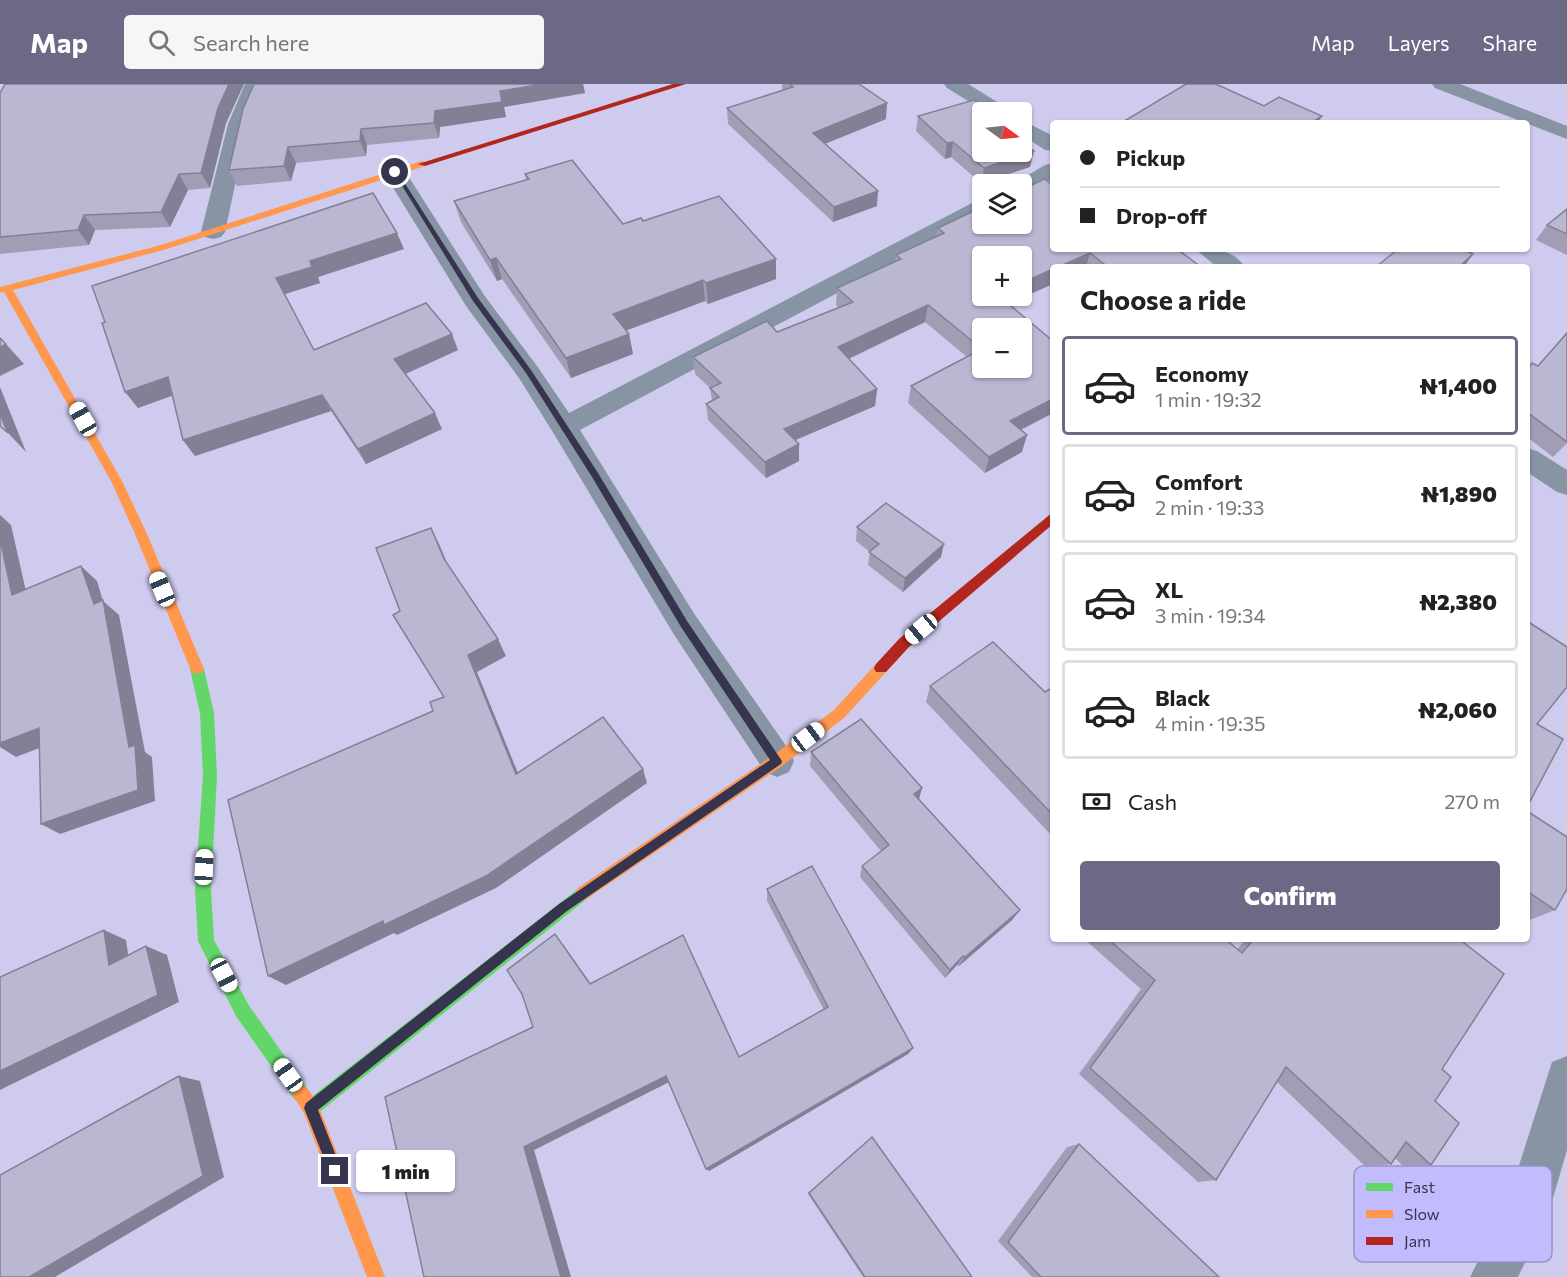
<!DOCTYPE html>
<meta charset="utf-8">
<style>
:root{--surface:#fff;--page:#f6f6f6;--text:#222;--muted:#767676;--line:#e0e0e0;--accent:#6c6987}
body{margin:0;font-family:Commissioner,sans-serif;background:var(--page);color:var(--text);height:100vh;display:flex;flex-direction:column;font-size:22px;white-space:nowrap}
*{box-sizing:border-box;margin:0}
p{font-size:20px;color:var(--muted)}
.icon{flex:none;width:33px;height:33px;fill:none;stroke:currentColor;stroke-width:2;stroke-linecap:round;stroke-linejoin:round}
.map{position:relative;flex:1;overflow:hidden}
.drawer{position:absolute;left:1050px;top:180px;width:480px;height:678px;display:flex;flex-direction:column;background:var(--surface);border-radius:6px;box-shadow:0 2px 4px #0004}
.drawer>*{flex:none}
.guide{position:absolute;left:1050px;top:36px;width:480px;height:132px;border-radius:6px;box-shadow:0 2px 4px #0004;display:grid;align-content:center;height:132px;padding:0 30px;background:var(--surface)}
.needle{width:39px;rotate:105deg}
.tools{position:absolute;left:972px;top:18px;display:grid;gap:12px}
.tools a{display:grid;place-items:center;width:60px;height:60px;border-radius:6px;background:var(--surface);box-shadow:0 2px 4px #0004;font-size:30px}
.end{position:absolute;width:27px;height:27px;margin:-14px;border:8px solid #37344f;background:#fff;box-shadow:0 0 0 3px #fff}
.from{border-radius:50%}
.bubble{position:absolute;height:42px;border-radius:6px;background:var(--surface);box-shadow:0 2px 4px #0004;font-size:20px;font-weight:800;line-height:42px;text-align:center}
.car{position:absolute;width:18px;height:36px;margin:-18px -9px;border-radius:8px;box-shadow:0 0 4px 2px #0007;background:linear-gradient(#fff 24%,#345 0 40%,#fff 0 76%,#345 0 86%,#fff 0)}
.guide b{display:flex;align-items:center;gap:21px;height:57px;font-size:22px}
.guide b+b{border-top:2px solid var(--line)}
.guide i{width:15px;height:15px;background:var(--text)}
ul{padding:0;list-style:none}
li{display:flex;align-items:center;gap:18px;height:99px;margin:0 12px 9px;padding:0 18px;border:3px solid var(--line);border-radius:6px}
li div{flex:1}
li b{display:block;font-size:22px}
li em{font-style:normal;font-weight:800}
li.on{border-color:var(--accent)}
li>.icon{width:54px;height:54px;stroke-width:1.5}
h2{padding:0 30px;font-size:27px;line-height:72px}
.pay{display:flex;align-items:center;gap:15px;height:66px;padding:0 30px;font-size:22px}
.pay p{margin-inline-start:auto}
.action{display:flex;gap:12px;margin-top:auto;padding:12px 30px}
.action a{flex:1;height:69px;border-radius:6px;background:var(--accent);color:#fff;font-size:24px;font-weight:800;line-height:69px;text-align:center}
header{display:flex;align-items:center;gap:36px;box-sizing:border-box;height:84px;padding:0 30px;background:var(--accent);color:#fff}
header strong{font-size:28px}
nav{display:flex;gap:33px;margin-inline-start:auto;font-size:21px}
.search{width:420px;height:54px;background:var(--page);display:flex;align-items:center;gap:15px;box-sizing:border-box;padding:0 21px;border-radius:6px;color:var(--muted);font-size:22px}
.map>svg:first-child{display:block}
</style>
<header>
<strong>Map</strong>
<div class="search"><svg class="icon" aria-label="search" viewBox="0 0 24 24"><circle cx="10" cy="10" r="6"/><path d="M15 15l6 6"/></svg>Search here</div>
<nav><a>Map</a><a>Layers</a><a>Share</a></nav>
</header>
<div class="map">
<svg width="1567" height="1193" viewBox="0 0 1567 1193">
<rect width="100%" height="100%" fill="#cfcbef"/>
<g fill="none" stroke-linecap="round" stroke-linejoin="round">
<g fill="#8794a3" fill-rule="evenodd">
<path d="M245,0H265L248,40L225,148L221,153L213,155L205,153L201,148L228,40Z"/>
<path d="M944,0H968L1007,24L1010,28H986L947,4Z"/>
<path d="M1432,0H1460L1567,42V55L1435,4Z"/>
<path d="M1022,36L1053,52V67L1045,66L1022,51Z"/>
<path d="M1053,79V95L1030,108L1022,110V100H1013L1045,81Z"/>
<path d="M395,82L403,84L484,211L537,282L569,329L974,118L982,116V132L580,346L695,531L789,666L794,677L789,688L777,693L765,688L673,549L554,350L519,294L466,222L384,89L387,84Z"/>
<path d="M1195,165C1215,165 1233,165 1245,183H1217Z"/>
<path d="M1527,364L1537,367L1567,386V411L1557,408L1527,388Z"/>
<path d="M1567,972V1066L1548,1131L1518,1193H1470L1506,1122L1552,978Z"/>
</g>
<g fill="#63d668" fill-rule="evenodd">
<path d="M197,579L202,581L204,585L214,629L217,691L211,806L214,856L248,920L307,1004L310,1010L307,1016L301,1019L295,1016L236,932L198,857L195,806L203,691L200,629L190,585L192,581Z"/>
<path d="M583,801L588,804L591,809L588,814L317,1030L311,1033L305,1030L302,1024L305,1018Z"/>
</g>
<g fill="#ff974d" fill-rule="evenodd">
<path d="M422,77L425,78V82L167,165L13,206L122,397L147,450L204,585L202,589H192L135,450L111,397L4,208L0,209V203L161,161Z"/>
<path d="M881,578L886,580L888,584L886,588L844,634L782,682L588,814L583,817L578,814L575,809L578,804L772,672L834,626L876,580Z"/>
<path d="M301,1001L307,1004L317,1018L385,1193H367L304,1029L292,1010L295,1004Z"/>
</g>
<g fill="#b3261e" fill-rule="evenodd">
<path d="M673,0H686L425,82L418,80Z"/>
<path d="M1053,428V440L909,563L886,588H876L874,584L876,580L899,555Z"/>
</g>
</g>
<g fill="#a09db5">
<path d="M5,0H244L226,39L210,104L188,106L170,143L95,146L89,161L0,170V9Z"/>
<path d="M254,0H583L585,9L504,23L506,33L440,43L439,54L367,61L366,72L296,79L291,97L237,102L229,86Z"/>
<path d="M782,0H859L886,35L825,60L877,122L833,138L728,40L727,24L782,7Z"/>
<path d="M918,32L1030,83L981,99L951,73L945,75L916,47Z"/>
<path d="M525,90L623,140L643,137L776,175V195L708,220L705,217L626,246L629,250L633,270L571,294L502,195L497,197L461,138L454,117L526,96Z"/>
<path d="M1567,125V171L1536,156L1547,141Z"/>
<path d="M938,144L1053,165H1177L1201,183H1053L1009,220L1053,329L1021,346L1022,368L985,389L908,319L911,302L967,273L925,238L849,275L877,305L875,322L795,356L799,377L766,394L708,336L706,320L712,317L710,304L695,290L693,273L777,248L839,224L836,221L837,204L895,178L896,171L936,152Z"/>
<path d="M404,165L318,193L320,199L285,210L314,266H458L405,290L442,345L366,380L331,327L195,372L183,356L172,311L138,324L102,239Z"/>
<path d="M1567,249V359L1553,373L1527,353V285L1532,279L1538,282Z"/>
<path d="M857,443L941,473L903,508L868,481L870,468L856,457Z"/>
<path d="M930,602L1045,608L1053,603V753L926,618Z"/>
<path d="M811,668L922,704L919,716L1020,826L1012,836L959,882L957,881L945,894L860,793L862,782L881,767L810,682Z"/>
<path d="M1527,727L1555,826L1527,837Z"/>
<path d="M767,805L913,964L908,970L709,1087L669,998L534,1066L424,1193L533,943L563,860L591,900L739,973L824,926L767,817Z"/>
<path d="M1084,855H1225L1237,865L1246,855H1459L1442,985L1435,1017L1431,1081L1404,1083L1395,1074L1391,1080L1366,1083L1277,998L1216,1096L1198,1098L1079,990L1141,905Z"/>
<path d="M1079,1060L1219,1193H1032L998,1157L1067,1063Z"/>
<path d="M809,1109L972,1193H863L808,1110Z"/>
</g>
<g fill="#828094">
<path d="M229,0H244L226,39L210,104L201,89L218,24Z"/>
<path d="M544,0H583L585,9L504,23L506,33L440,43L439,54L434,39L435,27L500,7Z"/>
<path d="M887,19L886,35L812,65L813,49Z"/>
<path d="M1322,32L1318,39H1311Z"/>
<path d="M361,45L367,61L366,72L360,57Z"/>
<path d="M953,58L951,73L945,75L947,59Z"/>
<path d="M288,63L296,79L291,97L284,82Z"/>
<path d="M1034,67L1030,83L981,99L984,84Z"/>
<path d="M179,90L188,106L170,143L161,128Z"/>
<path d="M878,107L877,122L833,138L834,123Z"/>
<path d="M84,131L95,146L89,161L78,146Z"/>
<path d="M397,149L404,165L318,193L320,199L285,210L276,194L310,177Z"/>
<path d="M1090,169L1086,183H1058Z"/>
<path d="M1473,170L1464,183H1459Z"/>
<path d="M496,174L502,195L497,197L490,176Z"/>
<path d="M776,175V195L708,220L706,199Z"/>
<path d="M1053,185V200L1004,222L999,212H1022V199Z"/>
<path d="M703,196L705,217L617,250L613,230Z"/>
<path d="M928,221L925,238L837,280L838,263Z"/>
<path d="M452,250L458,266L401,292L394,275Z"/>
<path d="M629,250L633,270L571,294L566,274Z"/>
<path d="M6,260L24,280L0,292V263Z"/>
<path d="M168,293L180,309L138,324L125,308Z"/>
<path d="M0,303L26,368L8,349L0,330Z"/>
<path d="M877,305L875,322L784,361V345Z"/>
<path d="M322,311L331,327L195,372L183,356Z"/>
<path d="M1053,315V329L1006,353L1010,337Z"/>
<path d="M435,329L442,345L366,380L358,365Z"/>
<path d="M1027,351L1022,368L985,389L989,373Z"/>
<path d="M799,360V377L766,394L765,378Z"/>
<path d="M0,431L11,441L30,525L12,511L0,455Z"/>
<path d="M431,444L440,462L453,493L444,475Z"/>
<path d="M944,460L941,473L903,508L905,494Z"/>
<path d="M81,482L97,497L103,517L119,531L145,668L152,673L155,717L60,750L41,740L94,520Z"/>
<path d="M498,555L506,572L477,588L524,704L516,690L468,571Z"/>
<path d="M39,644L58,657L16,673L0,663V659Z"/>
<path d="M643,685L647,699L496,804L397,851L394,849L286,901L268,892Z"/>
<path d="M922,704L918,717L914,710Z"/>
<path d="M1020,826L1012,836L959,882L965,873Z"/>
<path d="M104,846L126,856L131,890L109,881Z"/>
<path d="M146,862L167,871L179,918L0,1006V987Z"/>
<path d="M963,872L957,881L945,894L950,886Z"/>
<path d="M913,964L908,970L709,1087L706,1085Z"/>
<path d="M179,992L200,997L224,1093L55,1193H29Z"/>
<path d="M666,992L671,997L534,1066L571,1193H561L524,1063Z"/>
</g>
<g fill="#bab7d3" stroke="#828094" stroke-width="1.5" fill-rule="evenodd">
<path d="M5,0H229L218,24L201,89L179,90L161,128L84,131L78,146L0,153V9Z"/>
<path d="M254,0H544L500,7L502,18L435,27L434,39L361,45L360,57L288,63L284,82L229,86L243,25Z"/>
<path d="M790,0H859L887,19L813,49L878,107L834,123L727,24L793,3Z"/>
<path d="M1186,0H1216L1264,22L1279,13L1322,32L1311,39H1121Z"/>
<path d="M974,16L989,28H982V68H1022V57L1034,67L984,84L953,58L947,59L918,32Z"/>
<path d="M572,76L623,140L641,134L643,137L719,112L776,175L706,199L703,196L613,230L629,250L566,274L496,174L490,176L454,117L529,95L525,90Z"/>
<path d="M1044,95L1053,101V165H1177L1201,183H1108L1090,169L1058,183H1053V185L1022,199V172H982V212H999L1053,257V315L1010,337L1027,351L989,373L911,302L982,265L928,221L838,263L877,305L784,345L799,360L765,378L706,320L719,313L710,304L721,299L693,273L767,237L777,248L853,218L837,204L901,175L896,171L944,149L938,144L982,123V140H1022V106ZM982,244H1022V284H982Z"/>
<path d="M373,109L397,149L310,177L312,183L276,194L314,266L426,219L452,250L394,275L435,329L358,365L322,311L183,356L168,293L125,308L102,239L105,238L92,202Z"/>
<path d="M1567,125V150L1547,141Z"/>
<path d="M1398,165H1462L1473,170L1459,183H1376Z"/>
<path d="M1567,249V358L1527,328V287L1532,279L1538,282Z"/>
<path d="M0,254L6,260L0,263Z"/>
<path d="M0,330L8,349L0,342Z"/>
<path d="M886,419L944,460L905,494L869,468L879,460L857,443Z"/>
<path d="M431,444L444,475L498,555L468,571L516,690L603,633L643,685L486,792L384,841L383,837L268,892L228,716L433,627L430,618L444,613L393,531L400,527L376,464Z"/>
<path d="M0,455L12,511L81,482L94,520L103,516L129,663L135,661L138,706L41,740L39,644L0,659Z"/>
<path d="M1527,537L1567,563V603L1537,640L1563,655L1527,723Z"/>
<path d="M993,558L1045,608L1053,603V731L930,602Z"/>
<path d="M861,635L922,704L914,710L1020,826L965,873L963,872L950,886L862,782L889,761L811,668Z"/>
<path d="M1527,727L1567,753V805L1555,826L1527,807Z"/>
<path d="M812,782L913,964L706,1085L666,992L524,1063L561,1193H424L385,1013L533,943L522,910L507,886L555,850L590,900L683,851L739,973L828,923L767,805Z"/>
<path d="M104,846L109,881L146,862L158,911L0,987V893Z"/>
<path d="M1108,855H1225L1242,869L1254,855H1459L1504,890L1442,985L1451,993L1435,1017L1459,1039L1431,1081L1406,1058L1391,1080L1286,983L1216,1096L1090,984L1155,896Z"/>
<path d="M179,992L203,1092L29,1193H0V1091Z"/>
<path d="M872,1053L972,1193H865L809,1109Z"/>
<path d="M1079,1060L1219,1193H1041L1008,1158Z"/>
</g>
<path fill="#37344f" d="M393,87H397L478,214L531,286L598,389L687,537L782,677L781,680L567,827L318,1026L342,1087L340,1092L335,1094L331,1092L329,1087L304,1024L306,1019L559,820L770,676L681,543L592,393L526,289L473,217Z"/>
<rect x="1354" y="1082" width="198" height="96" rx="9" fill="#c2bcfe" stroke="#9893ca" stroke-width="1.5"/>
<rect x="1366" y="1099" width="27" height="8" fill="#63d668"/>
<rect x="1366" y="1126" width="27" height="8" fill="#ff974d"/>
<rect x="1366" y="1153" width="27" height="8" fill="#b3261e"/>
<g font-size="16" fill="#37344f">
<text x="1404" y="1109">Fast</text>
<text x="1404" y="1136">Slow</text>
<text x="1404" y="1163">Jam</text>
</g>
</svg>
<div class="tools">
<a><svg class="needle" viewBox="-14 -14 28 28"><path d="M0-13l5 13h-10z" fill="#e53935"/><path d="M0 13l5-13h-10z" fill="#767676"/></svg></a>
<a><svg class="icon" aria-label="layers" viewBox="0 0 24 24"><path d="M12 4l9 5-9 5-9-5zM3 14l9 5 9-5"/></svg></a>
<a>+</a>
<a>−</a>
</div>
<i class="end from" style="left:395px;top:88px"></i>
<i class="end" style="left:335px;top:1087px"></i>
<div class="bubble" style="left:356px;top:1066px;width:99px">1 min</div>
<i class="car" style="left:83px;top:335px;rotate:331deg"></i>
<i class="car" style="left:162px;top:505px;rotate:337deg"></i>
<i class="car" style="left:921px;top:545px;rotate:230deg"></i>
<i class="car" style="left:808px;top:653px;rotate:53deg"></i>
<i class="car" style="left:204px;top:783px;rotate:3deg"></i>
<i class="car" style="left:224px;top:891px;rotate:152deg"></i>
<i class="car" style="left:288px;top:991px;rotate:325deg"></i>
<div class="guide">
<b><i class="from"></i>Pickup</b>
<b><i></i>Drop-off</b>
</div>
<section class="drawer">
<h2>Choose a ride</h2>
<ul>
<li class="on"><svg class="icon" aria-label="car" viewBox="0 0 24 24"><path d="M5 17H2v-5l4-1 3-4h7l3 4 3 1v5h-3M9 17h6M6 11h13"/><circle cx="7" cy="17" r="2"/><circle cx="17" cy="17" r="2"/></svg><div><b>Economy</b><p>1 min · 19:32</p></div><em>₦1,400</em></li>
<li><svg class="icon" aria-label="car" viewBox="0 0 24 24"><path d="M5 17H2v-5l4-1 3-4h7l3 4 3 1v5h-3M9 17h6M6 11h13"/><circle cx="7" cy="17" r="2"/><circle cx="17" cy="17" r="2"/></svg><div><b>Comfort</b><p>2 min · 19:33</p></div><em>₦1,890</em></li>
<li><svg class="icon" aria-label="car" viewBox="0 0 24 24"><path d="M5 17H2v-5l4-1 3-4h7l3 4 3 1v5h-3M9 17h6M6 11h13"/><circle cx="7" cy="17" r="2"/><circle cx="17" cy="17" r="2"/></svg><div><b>XL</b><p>3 min · 19:34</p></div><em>₦2,380</em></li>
<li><svg class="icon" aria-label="car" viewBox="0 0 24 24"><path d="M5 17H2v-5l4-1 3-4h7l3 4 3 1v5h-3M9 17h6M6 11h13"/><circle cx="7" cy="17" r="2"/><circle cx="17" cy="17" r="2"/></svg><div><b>Black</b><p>4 min · 19:35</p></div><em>₦2,060</em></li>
</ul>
<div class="pay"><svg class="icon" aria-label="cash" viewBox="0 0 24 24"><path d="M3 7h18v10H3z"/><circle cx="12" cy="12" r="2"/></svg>Cash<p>270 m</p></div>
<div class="action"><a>Confirm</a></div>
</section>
</div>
